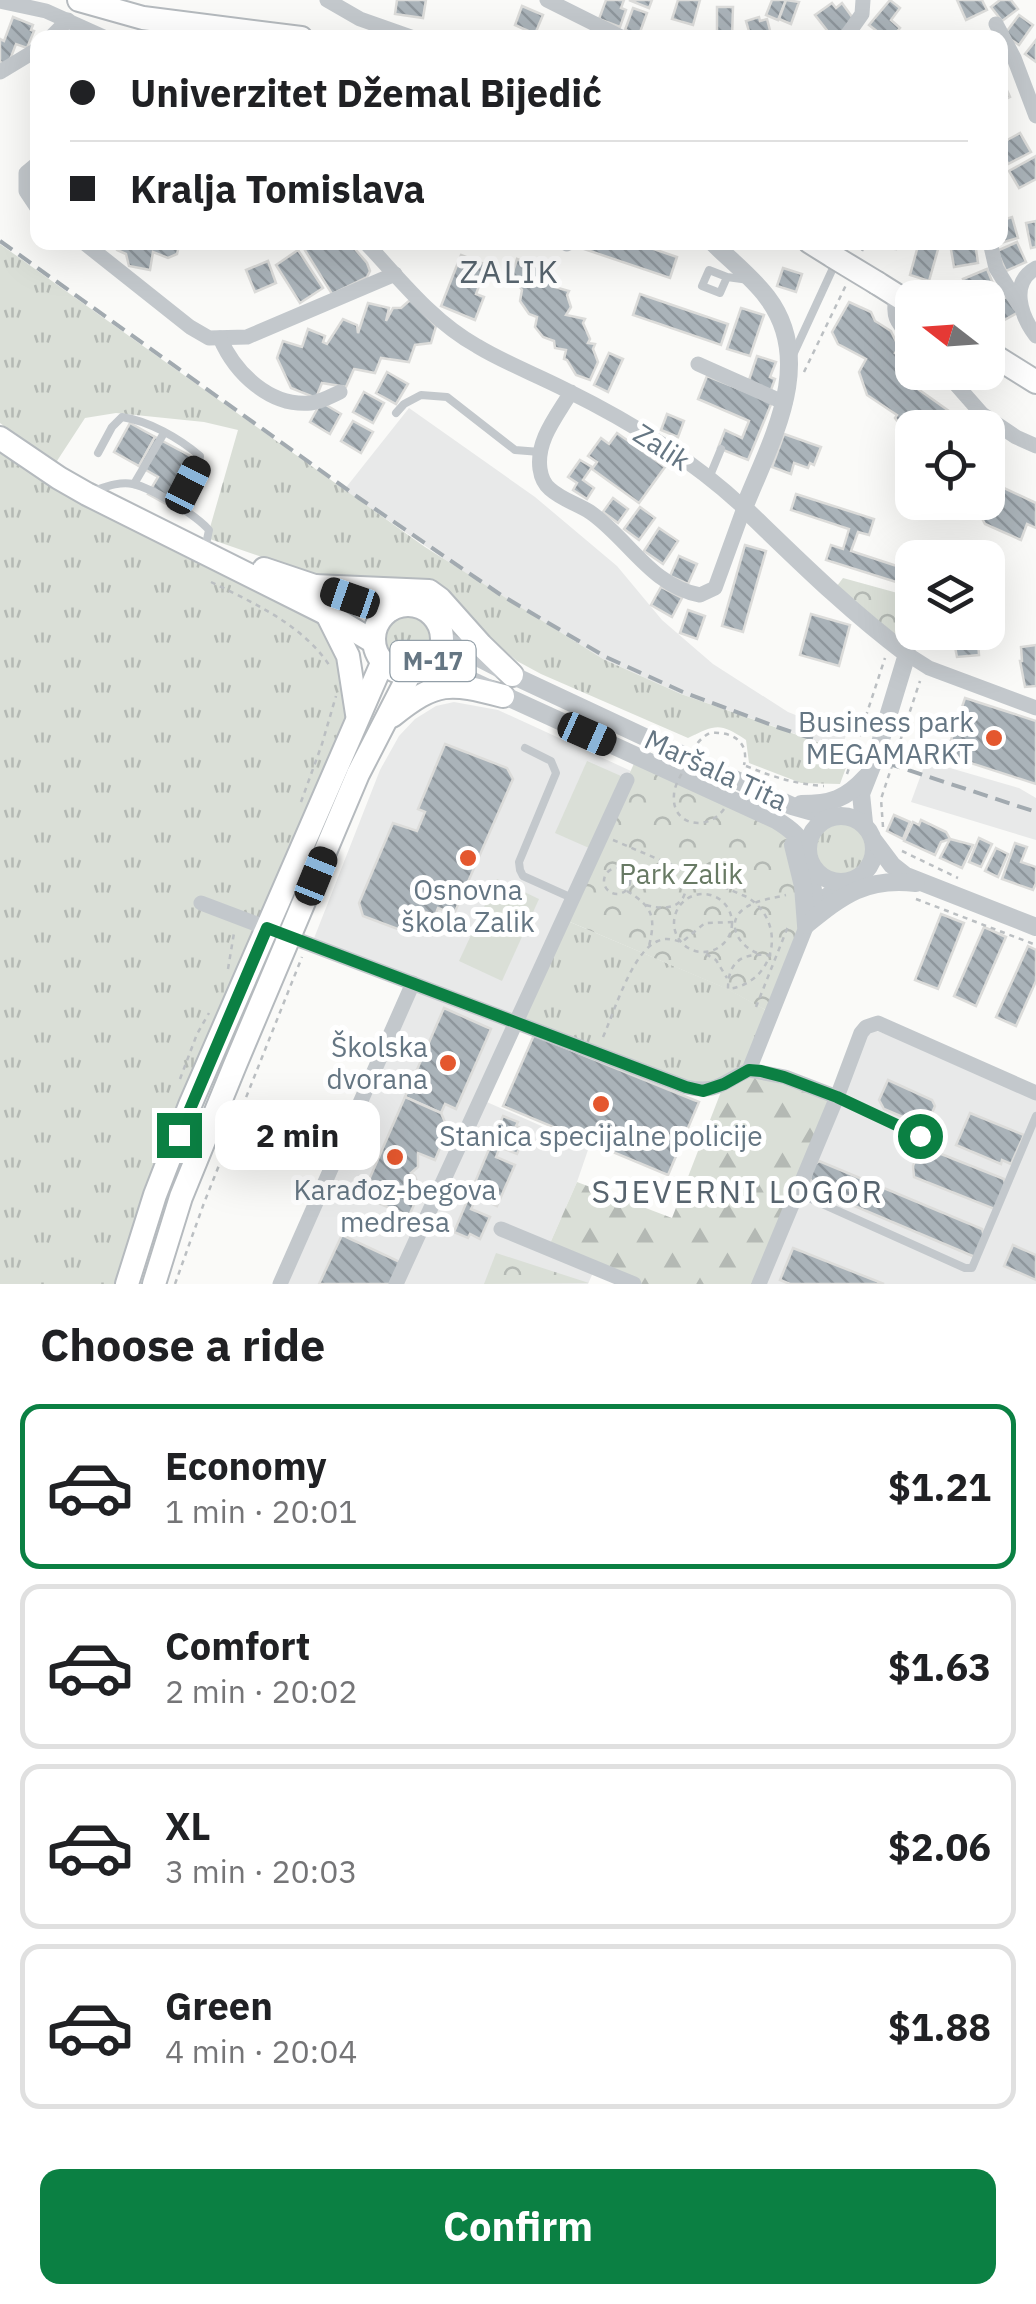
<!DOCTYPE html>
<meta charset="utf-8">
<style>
:root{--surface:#fff;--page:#f2f2f2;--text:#202124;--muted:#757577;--line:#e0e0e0;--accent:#0b8043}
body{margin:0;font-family:"IBM Plex Sans",sans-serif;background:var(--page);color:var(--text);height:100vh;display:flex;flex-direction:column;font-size:38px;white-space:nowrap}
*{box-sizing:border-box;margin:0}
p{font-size:32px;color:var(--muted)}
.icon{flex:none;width:55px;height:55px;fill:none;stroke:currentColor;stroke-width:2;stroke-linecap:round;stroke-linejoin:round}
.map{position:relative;height:1284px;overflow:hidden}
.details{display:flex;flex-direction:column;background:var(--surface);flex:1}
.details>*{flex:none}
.guide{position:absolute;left:30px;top:30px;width:978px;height:220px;border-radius:20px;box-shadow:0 10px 40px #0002;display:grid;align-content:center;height:220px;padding:0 40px;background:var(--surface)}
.needle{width:65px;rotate:287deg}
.tools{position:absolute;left:895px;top:280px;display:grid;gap:20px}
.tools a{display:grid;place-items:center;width:110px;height:110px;border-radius:20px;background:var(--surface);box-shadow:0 10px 40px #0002;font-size:50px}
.end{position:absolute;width:45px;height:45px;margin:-22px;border:12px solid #0b8043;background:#fff;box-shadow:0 0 0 5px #fff}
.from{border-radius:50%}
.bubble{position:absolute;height:70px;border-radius:20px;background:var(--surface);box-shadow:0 10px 40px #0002;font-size:32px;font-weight:800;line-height:70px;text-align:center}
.car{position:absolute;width:30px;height:60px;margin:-30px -15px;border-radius:12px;box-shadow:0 0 8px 2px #0007;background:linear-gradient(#222 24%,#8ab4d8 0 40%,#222 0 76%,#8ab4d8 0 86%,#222 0)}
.guide b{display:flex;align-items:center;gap:35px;height:95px;font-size:38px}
.guide b+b{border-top:2px solid var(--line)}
.guide i{width:25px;height:25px;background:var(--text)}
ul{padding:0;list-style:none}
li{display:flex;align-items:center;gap:30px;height:165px;margin:0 20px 15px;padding:0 20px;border:5px solid var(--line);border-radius:20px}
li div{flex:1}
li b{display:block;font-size:38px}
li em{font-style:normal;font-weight:800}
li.selected{border-color:var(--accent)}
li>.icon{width:90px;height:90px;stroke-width:1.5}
h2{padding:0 40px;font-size:45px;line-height:120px}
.action{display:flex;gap:20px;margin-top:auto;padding:20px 40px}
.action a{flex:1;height:115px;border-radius:20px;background:var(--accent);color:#fff;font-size:40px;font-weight:800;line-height:115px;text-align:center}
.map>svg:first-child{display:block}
</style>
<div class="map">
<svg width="1036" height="1284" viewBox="0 0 1036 1284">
<defs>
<pattern id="grass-tufts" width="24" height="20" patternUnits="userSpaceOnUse" patternTransform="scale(2.5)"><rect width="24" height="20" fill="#dadfd7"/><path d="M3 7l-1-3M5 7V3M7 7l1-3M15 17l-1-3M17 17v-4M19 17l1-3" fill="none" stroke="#b4b9b4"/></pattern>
<pattern id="forest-firs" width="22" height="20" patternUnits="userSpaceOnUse" patternTransform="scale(2.5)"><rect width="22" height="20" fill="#dadfd7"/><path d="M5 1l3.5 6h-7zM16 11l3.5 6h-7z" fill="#b4b9b4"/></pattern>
<pattern id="park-crowns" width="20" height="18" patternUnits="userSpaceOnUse" patternTransform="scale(2.5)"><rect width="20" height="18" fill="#dadfd7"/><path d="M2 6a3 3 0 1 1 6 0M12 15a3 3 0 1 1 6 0" fill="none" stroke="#b4b9b4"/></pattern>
<pattern id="building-back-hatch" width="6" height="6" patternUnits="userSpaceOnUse" patternTransform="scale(2.5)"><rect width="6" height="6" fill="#aab3b9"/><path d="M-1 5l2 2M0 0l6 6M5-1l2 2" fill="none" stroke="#8e969c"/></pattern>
</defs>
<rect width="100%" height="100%" fill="#fafaf8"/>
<g fill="#e8e9e9">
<path d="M409,408L535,497L617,566L662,620L713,664L788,712L846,735L841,750L681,694L603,659L450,563L344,490Z"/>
<path d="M454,702L498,710L631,771L480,1099L589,1147L577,1182L548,1248L595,1268L588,1284H280L413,983L311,946L380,770L399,736L415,719L436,706Z"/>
<path d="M926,761L1019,788L1036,798V840L911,802Z"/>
<path d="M866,1027L1036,1088V1284H756Z"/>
</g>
<g fill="url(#grass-tufts)">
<path d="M0,244L425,547L603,659L681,694L851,754L840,784L801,783L749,763L746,740C719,722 716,725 688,738L541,674L517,661L423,580L411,578L348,581L323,578L207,538L238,430L204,422L116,413L85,418L55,464L0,423Z"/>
<path d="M0,438L327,614L356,698L127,1284H0Z"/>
<circle cx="408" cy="638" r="31"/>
<circle cx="842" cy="848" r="31"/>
<path d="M563,919L728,989L771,1013L749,1070L703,1091L516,1022Z"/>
</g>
<path fill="url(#forest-firs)" d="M741,1074L835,1096L756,1284H634L548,1248L577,1182L672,1218L724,1084Z"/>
<g fill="url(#park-crowns)">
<path d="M843,578L912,597V632L930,633L924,644L879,629L834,590Z"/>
<path d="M637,757L776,820L791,840L806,925L771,1013L727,989L563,919Z"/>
<path d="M496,1253L589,1283L484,1284Z"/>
</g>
<g fill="#dadfd7">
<path d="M587,761L621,776L589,848L555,833Z"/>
<path d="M497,879L539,899L502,981L459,961Z"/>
</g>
<g fill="url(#building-back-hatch)" stroke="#dcdcda" stroke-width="2.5">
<path d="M397,0H426L423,18L395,14Z"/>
<path d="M606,0H624L621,8L626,10L620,27L599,19Z"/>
<path d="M629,0H652L649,8Z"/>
<path d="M678,0H700L693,25L672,19Z"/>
<path d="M772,0H786L778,20L766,15Z"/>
<path d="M786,0L799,2L791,24L779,19Z"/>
<path d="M890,0L900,8L891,20L900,28L892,38H877L875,36L878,32L869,25Z"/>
<path d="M957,0H982L987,10L966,20Z"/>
<path d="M1000,0H1011L1018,9L1002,21L991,7Z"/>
<path d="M832,3L836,8L842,3L855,21L833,38L815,15Z"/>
<path d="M522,6L543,15L535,34L515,25Z"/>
<path d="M717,7H733L732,37H717Z"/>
<path d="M633,8L647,13L639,35L625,30Z"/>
<path d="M1019,15L1033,25L1019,45L1004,35Z"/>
<path d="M13,17L33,25L31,30L34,31L27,48L16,44L8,65L0,62V39L4,41Z"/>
<path d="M759,17L760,21L767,19L772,38H751L746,21Z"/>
<path d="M1036,40V62L1025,54Z"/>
<path d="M1000,75L1010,97L1000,102Z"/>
<path d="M1020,133L1031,152L1008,164L1000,144Z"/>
<path d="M1036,156V179L1019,188L1009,171Z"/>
<path d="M1012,217L1018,238L997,244L1000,242V221Z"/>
<path d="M1036,221V247L1031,248L1026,223Z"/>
<path d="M114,242H180L177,254L168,258L153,252L150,270L129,266L126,254L117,250Z"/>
<path d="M307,242H349L367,263L370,271L367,277L332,294L303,247Z"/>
<path d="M583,242H633L677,257L670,278L581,248Z"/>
<path d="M877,242H897L896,249L876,246Z"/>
<path d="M919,242H930L939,246L929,281L910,275Z"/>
<path d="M975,242L978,263L954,267L950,244Z"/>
<path d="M1017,242L1026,262L1006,271L997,251Z"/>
<path d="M298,250L323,288L300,303L276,265Z"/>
<path d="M461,255L487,265L476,294L484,297L475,320L441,306Z"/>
<path d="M517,259L549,271L551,286L569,291L567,295L571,307L566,315L585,319L583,323L590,339L588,343L595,344L593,349L598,362L590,380L576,375L567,360L564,359L566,350L555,348L554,341L543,337L535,327L537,317L529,314L520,301L522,290L515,280L511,278Z"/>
<path d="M268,261L276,283L255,292L246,270Z"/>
<path d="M783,268L802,274L796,292L777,286Z"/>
<path d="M987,269L994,286L970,296L963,279Z"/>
<path d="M640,294L728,324L721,345L633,315Z"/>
<path d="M1010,295L1019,312L997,324L988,307Z"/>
<path d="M410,300L436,326L431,343L415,345L409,362L381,358L375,373L354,369L346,387L322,383L316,398L291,388L277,358L283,341L302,347L308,329L325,336L323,342L327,344L343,319L357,325L358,333L368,303L389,308L386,321L393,308H401Z"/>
<path d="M849,302L871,312L875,321L891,331L899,348L895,353L912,365V372H918L921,385L918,389L949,411L956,428H912V441L895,418L897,415L867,395L859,372L866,359L838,344L832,332Z"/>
<path d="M741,308L764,315L750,356L727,349Z"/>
<path d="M609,353L623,359L608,392L594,385Z"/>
<path d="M757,356L776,362L770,377L775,379L771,390L748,383Z"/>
<path d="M387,372L408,384L396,404L376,393Z"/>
<path d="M707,376L772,402L748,460L718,448L725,430L742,438L749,421L698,399Z"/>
<path d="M364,392L384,403L373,423L353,412Z"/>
<path d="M321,402L341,414L330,434L310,422Z"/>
<path d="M667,414L684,421L678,437L661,430Z"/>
<path d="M353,421L373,432L361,453L341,441Z"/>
<path d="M130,423L155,437L139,466L114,452Z"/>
<path d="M617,433L665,467L639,503L592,469L597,462L588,456L601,438L609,444Z"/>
<path d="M784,434L821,447L814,465L810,463L808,468L794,463L791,474L772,467Z"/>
<path d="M155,437L196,459L170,506L148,494L158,477L139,466Z"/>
<path d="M580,460L592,467L583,480L594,488L587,499L573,490L577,483L568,477Z"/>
<path d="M991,482L1036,503V528L1027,524L1021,540L985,524L977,509L980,502H988V489Z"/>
<path d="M796,494L874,519L869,535L858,532L851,551L912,571V587L826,560L831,545L843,549L849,529L791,510Z"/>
<path d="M613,498L628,509L618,523L603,512Z"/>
<path d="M640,507L655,518L639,540L624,529Z"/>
<path d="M659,528L678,541L663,564L644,551Z"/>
<path d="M745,545L766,551L743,632L722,626Z"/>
<path d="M679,556L697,564L688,584L670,576Z"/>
<path d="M661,587L682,598L672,617L651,605Z"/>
<path d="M688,610L705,616L697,639L680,633Z"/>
<path d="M811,614L850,625L839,666L800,655Z"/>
<path d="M952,632H980L981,641H978L979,655L957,657Z"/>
<path d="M1036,645V686L1025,687L1020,661H1022L1021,647Z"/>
<path d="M965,698L1036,721V784L946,755Z"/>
<path d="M445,744L507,768L513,779L454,914L438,908L435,916L423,911L411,934L363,916L359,903L393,823L417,831L425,812L418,809Z"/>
<path d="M894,815L910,822L903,839L887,831Z"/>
<path d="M921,820L946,832L950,839L941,842L935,855L904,841L913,822L919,825Z"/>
<path d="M979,838L992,844L981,867L969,862Z"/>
<path d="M950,839L973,845L962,868L940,858Z"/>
<path d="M1015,843L1027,847L1021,862L1036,867V883L1033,890L1002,879Z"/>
<path d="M996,848L1008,854L998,877L985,871Z"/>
<path d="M941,914L964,923L938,989L915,980Z"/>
<path d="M984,927L1006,937L976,1006L954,996Z"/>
<path d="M1028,946L1036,950V981L1016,1026L996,1017Z"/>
<path d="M444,1008L491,1029L456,1109L445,1104L441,1113L405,1097Z"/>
<path d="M534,1035L699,1102L668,1175L503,1106Z"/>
<path d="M888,1080L932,1100L935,1106L926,1127L884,1109L879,1100Z"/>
<path d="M405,1097L441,1113L448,1129L435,1160L418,1153V1167L411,1173L415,1176L420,1191L409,1216L378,1203L365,1189Z"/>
<path d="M970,1113L1024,1135L1011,1164L1002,1160L1001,1164L956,1145Z"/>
<path d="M503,1116L518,1122L516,1126L527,1131L517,1154L500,1147L496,1157L515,1165L497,1206L477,1197L471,1209L490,1217L480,1239L470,1234L468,1238L454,1232Z"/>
<path d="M921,1146L1004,1179L1006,1188L997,1210L914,1177L913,1166Z"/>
<path d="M819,1161L982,1229L984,1235L975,1257L819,1191L810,1179L813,1166Z"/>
<path d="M342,1235L400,1262L390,1284H319Z"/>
<path d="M1013,1245L1036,1255V1280L1004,1266Z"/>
<path d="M793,1248L884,1284H790L780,1280Z"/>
</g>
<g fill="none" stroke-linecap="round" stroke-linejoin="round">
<defs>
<g id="primary">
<path d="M79,0L143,18L301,38"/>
<path d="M810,242L834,257"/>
<path d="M877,283L912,305"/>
<path d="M988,352L1036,382"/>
<path d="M0,438L59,478L87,494L327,614L374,642"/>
<path d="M264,569L362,602L390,610"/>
<path d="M314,586L429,591L440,599L481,645L512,675"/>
<circle cx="408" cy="639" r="34"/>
<path d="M327,614L348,656L357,714"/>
<path d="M392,716C437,680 449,682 503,696"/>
<path d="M127,1284L155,1195L190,1105L383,661"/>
<path d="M154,1284L181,1197L235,1065L358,774L410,673"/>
</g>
</defs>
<use href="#primary" stroke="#b5babe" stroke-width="26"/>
<g stroke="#bbbfc2" stroke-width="2.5" stroke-dasharray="5 5" stroke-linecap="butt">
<path d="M32,222L38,230"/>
<path d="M862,251L866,242"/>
<path d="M804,372L846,285"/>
<path d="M211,582C254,603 305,626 331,668"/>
<path d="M746,766C773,777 795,784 824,786"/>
<path d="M847,774L885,658"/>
<path d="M301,802L322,744L336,696"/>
<path d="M883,827L881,799L920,681"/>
<path d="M613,840L747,897C788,922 776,983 728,989C728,957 747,952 775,956"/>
<path d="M902,851L958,878"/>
<circle cx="617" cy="881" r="13"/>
<path d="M627,891C653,907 656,917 649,946"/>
<circle cx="703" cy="923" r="29"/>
<path d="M916,899L1036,945"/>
<path d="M646,905C677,914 694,899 682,868"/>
<path d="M757,953C739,946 724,922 745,908C756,900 774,898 786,895"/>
<path d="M706,954L716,960L727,978"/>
<path d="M228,969L234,933"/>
<path d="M756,1007L789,924"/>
<path d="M603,1037C614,1013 632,951 658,941C666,937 674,940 682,942L705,923L736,922"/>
<path d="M180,1079L197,1034L209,1013"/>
<path d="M175,1284L204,1203L302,957"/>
</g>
<g stroke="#c3c8cc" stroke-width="8">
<path d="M727,277L720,293L702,286L709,270L727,277L749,280"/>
<path d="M793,355L845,242"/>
<path d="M396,413L404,404L421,395L447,397L515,450L540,452"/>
<path d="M98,453L112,427L122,417C149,421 179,438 200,456L199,464L177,505"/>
<path d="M709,478L721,449"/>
<path d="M134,484L164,433"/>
<path d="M93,491C105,487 120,481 133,484C152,488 196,515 209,530L205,549"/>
<path d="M525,748L551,761L556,773L519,862L520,870L523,876L572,898"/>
<path d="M837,1097L921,1136"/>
<path d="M798,1193L965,1268H972L1036,1116"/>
</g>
<g stroke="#c3c8cc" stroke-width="15">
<path d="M327,0L360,19L414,38"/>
<path d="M547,0L623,38"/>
<path d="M0,1L46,11L106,38"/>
<path d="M996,24L1014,58L1036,116"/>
<path d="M50,38L68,20"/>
<path d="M845,38L862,14L863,0"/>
<path d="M0,72L38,49"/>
<path d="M38,163L26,173V191L38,209"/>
<path d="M83,242L190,327L209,338L247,337L395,274"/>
<path d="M365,242C400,279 432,321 477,346C505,363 537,375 566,390C629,421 693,460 744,508L715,588L700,595C651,586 628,538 590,512C577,504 561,499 550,489C544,484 541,476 540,469C536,440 557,416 571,392"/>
<path d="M564,242L567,244"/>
<path d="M990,242L996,268L1019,305"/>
<path d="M1036,268C1009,283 1021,316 1036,336"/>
<path d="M896,295C892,318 897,322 912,339"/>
<path d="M220,338C235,373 270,407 311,403C321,402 331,396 340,392"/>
<path d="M698,364L785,403"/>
<path d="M945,372L982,414L1016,437L1036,446"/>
<path d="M907,654L929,668L1036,708"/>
<path d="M816,902L847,882"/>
<path d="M201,903L686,1087C718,1094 722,1082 749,1070L785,1077L837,1097"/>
<path d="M749,1070L816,902L811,863"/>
<path d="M501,1229L634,1284"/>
<path d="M280,1284L413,983"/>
<path d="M396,1284L627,780"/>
<path d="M759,1284L837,1097L861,1033L866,1027L878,1023L1036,1093"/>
</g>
<g stroke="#c3c8cc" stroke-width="18">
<path d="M712,242C730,260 752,277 767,297C817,363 770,442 744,508C797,559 848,610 907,654L876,756L861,794L864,823"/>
<path d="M442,639L512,675L792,806L831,817"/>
<path d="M429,666L466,678L776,820C791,829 800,837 808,852"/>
<path d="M801,804C831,804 846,799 866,777"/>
<circle cx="841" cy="849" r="33"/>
<path d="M874,841L892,865L906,876L1036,927"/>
<path d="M793,845L803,886L806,925"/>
<path d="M806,925C843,895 866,877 916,883"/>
</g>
<use href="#primary" stroke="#fff" stroke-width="22"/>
<path stroke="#a2aab0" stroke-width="4" stroke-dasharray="15 8" stroke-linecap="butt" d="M0,241L359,498L501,595L606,657L683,692L777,727L1036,812"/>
<defs>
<path id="primary-bridge" d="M834,257L877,283"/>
</defs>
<use href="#primary-bridge" stroke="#b5babe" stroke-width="26" stroke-linecap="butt"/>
<path stroke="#bbbfc2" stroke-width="2.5" stroke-dasharray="5 5" stroke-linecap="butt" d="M724,809C708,832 671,826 674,795C674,785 682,774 686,765C693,751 696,740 710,733C731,731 750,741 744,765"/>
<use href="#primary-bridge" stroke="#fff" stroke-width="22"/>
</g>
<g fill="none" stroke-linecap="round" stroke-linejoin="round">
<path stroke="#0b8043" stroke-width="12" d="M179,1135L267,928L686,1087L703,1091L724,1084L749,1070L761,1071L784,1077L837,1097L920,1136"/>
</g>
<g fill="#e4572e" stroke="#fff" stroke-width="4">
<circle cx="994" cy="738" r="10"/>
<circle cx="468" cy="858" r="10"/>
<circle cx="448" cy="1063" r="10"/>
<circle cx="601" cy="1104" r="10"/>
<circle cx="395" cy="1157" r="10"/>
</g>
<g text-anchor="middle" stroke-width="10" stroke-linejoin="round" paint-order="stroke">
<rect fill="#fff" stroke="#939fa8" stroke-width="2.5" x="390.5" y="641" width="85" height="40" rx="8"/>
<g font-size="25" font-weight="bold" fill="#657683">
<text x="433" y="670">M-17</text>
</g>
<g font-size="28" fill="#657683" stroke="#fff">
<text transform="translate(662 447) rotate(33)" y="10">Zalik</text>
<text transform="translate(716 770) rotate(25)" y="10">Maršala Tita</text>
</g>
<g font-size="28" fill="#657683" stroke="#fff">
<text x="974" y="732" text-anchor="end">Business park<tspan x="974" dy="32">MEGAMARKT</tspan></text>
<text x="468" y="900">Osnovna<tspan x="468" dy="32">škola Zalik</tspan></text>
<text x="428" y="1057" text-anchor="end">Školska<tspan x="428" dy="32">dvorana</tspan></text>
<text x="601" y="1146">Stanica specijalne policije</text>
<text x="395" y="1200">Karađoz-begova<tspan x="395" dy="32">medresa</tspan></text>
</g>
<g font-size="28" fill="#687a64" stroke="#fff">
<text x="681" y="884">Park Zalik</text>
</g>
<g font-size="32" letter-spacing="2.5" fill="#57646e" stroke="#fff">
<text x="510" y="283">ZALIK</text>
<text x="738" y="1203">SJEVERNI LOGOR</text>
</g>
</g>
</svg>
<div class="tools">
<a><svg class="needle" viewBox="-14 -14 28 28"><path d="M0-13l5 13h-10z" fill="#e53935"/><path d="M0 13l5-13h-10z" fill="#757577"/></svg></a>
<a><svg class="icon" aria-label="locate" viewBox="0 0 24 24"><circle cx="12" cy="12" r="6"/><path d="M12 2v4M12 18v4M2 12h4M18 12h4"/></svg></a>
<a><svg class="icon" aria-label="layers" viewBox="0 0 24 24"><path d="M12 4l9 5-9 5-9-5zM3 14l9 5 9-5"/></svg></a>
</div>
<i class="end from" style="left:920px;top:1136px"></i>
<i class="end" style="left:179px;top:1135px"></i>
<div class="bubble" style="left:215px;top:1100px;width:165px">2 min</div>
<i class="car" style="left:188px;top:485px;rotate:27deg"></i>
<i class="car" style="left:350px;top:598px;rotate:289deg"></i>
<i class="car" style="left:587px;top:734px;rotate:114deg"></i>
<i class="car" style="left:316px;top:876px;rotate:22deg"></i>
<div class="guide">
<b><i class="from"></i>Univerzitet Džemal Bijedić</b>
<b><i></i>Kralja Tomislava</b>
</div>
</div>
<section class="details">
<h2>Choose a ride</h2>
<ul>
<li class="selected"><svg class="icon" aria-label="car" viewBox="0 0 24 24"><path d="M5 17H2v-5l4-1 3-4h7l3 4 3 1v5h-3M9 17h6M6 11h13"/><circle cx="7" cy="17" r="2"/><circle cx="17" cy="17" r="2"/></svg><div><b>Economy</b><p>1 min · 20:01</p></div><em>$1.21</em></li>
<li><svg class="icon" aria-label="car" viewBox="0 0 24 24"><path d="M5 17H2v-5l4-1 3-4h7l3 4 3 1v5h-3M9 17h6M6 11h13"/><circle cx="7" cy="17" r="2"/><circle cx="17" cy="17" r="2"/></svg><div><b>Comfort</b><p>2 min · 20:02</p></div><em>$1.63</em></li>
<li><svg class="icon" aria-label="car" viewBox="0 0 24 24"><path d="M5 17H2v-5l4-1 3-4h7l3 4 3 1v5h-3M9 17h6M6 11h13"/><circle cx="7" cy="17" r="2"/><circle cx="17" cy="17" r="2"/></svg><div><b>XL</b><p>3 min · 20:03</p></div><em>$2.06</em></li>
<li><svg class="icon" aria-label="car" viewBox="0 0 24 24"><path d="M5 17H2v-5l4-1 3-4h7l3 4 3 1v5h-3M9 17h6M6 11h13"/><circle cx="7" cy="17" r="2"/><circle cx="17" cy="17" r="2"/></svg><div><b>Green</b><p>4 min · 20:04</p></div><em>$1.88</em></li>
</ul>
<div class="action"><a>Confirm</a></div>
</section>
